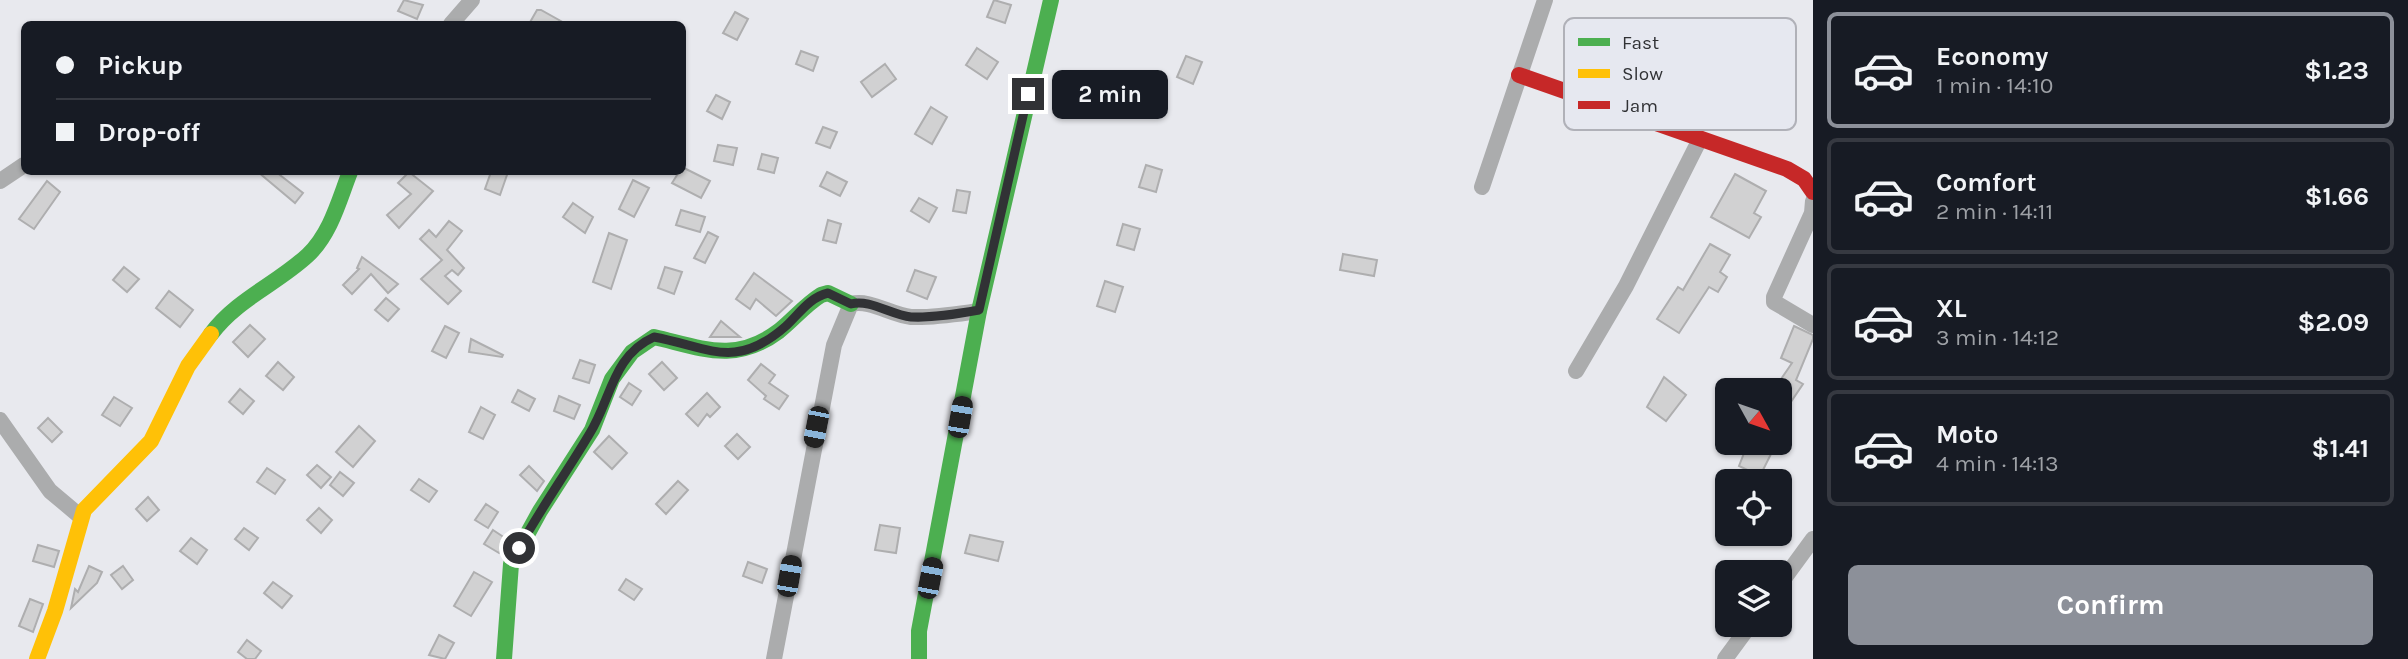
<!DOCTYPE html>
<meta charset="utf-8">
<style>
:root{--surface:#171b24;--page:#242831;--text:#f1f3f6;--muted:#9ea1a6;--line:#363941;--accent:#8c9099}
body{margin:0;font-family:Karla,sans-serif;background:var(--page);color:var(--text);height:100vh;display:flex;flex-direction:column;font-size:26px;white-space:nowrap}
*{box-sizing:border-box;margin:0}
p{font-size:23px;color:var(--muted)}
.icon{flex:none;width:38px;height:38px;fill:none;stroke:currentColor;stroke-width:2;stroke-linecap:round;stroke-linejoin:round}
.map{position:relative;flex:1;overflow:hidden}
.drawer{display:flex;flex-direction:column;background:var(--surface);width:595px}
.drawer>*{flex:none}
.banner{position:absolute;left:21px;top:21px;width:665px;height:154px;border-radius:10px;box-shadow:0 2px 5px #0004;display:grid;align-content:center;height:154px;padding:0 35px;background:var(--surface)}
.needle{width:46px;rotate:130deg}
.fabs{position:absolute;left:1715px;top:378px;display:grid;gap:14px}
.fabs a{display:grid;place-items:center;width:77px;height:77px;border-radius:10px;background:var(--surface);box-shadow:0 2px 5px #0004;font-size:35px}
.end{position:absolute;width:32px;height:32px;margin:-16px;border:9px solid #313235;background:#fff;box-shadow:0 0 0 4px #fff}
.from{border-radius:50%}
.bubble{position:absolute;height:49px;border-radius:10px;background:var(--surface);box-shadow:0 2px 5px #0004;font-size:23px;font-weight:700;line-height:49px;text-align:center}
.car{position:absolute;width:21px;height:42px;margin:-21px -10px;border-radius:9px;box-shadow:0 0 5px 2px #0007;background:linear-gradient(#222 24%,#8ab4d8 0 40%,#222 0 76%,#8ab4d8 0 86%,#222 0)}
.banner b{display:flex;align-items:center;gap:24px;height:66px;font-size:26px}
.banner b+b{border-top:2px solid var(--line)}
.banner i{width:18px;height:18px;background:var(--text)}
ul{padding:12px 0 0;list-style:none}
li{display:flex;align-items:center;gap:21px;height:116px;margin:0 14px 10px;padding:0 21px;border:4px solid var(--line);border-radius:10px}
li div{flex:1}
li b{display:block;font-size:26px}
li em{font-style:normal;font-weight:700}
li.active{border-color:var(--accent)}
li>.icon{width:63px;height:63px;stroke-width:1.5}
.cta{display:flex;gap:14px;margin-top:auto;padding:14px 35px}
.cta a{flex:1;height:80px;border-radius:10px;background:var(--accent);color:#fff;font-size:28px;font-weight:700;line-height:80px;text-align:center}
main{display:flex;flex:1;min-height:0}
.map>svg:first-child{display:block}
</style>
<main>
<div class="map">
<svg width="1813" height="659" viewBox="0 0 1813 659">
<rect width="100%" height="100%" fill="#e8e9ee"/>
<g fill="#d1d1d2" stroke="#aeaeaf" stroke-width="2">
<path d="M404,0L423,5L417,19L398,11Z"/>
<path d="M994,0L1011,5L1005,23L987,17Z"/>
<path d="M537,10H541L566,24H529Z"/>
<path d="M735,12L748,19L737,40L723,33Z"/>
<path d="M977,48L998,62L987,79L966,65Z"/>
<path d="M801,51L818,57L813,71L796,64Z"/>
<path d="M1186,56L1202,62L1193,84L1177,77Z"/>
<path d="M885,64L896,79L872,97L861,82Z"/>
<path d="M716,95L730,102L722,119L707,111Z"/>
<path d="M931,107L947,117L932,144L915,134Z"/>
<path d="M823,127L837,132L830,148L816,143Z"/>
<path d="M718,145L737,148L733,165L714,161Z"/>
<path d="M762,154L778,158L774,173L758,169Z"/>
<path d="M1146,165L1162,170L1156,192L1139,187Z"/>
<path d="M682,167L710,181L701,198L672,183L679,172H682Z"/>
<path d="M258,172H276L303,193L295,203Z"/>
<path d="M409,172L433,191L399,228L387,215L411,194L398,183Z"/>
<path d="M491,172H508L500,195L485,189Z"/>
<path d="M827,172L847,182L840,196L820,186Z"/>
<path d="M1735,174L1766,191L1754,213L1761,217L1749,238L1711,217Z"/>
<path d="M633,180L649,188L634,217L619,209Z"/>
<path d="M47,181L60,192L34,229L19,219Z"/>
<path d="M957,190L970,192L966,213L953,211Z"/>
<path d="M919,198L937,208L929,222L911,211Z"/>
<path d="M573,203L593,217L585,233L563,217Z"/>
<path d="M681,210L705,217L700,232L676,225Z"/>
<path d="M828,220L841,224L836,243L823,240Z"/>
<path d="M449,221L462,231L447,250L464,268L458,275L452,270L445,276L461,291L448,304L421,279L442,260L420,239L429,230L436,237Z"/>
<path d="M1123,224L1140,229L1134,250L1117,245Z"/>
<path d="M708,232L718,237L705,263L694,258Z"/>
<path d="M609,233L627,240L611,289L593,282Z"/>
<path d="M1710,244L1730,255L1720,272L1727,277L1718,292L1709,287L1679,333L1657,319L1678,287L1683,290Z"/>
<path d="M1343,254L1377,260L1374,276L1340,270Z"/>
<path d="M362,257L385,274L398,284L388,293L371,274L352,294L343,285L359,269L357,268Z"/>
<path d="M124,267L139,279L127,292L113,280Z"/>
<path d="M665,267L682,272L674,294L658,288Z"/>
<path d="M915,270L936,277L927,299L907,291Z"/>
<path d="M754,273L792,301L776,316L756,299L750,309L736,299Z"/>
<path d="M1105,281L1123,287L1115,312L1097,306Z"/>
<path d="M169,291L193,310L180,327L156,308Z"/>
<path d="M386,298L399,309L388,321L375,310Z"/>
<path d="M721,321L740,337H710Z"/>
<path d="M250,325L265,339L248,357L233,342Z"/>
<path d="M445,326L459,333L446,358L432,351Z"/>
<path d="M1794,326L1813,335V339L1796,380L1803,384L1780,418V390L1775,388L1792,363L1781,358Z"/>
<path d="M471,339L503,355L502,357L469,352Z"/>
<path d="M580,360L595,365L589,383L573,378Z"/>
<path d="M278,362L294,377L283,390L266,376Z"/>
<path d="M662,362L677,378L664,390L649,374Z"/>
<path d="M761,364L775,375L769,383L788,396L779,409L764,399L766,396L748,380Z"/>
<path d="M1664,377L1686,395L1666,421L1647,407Z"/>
<path d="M629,383L641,391L632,405L620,397Z"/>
<path d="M240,389L254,401L243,414L229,402Z"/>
<path d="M518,390L535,399L529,411L512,402Z"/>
<path d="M707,393L720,407L710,417L707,414L698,426L686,414Z"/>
<path d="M559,396L580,405L574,419L554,411Z"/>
<path d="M114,397L132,408L120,426L102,415Z"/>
<path d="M481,407L495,415L483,439L469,432Z"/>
<path d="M48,418L62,432L52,442L38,428Z"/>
<path d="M359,426L375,441L353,467L336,452Z"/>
<path d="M737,434L750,447L738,459L725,446Z"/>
<path d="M609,436L627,453L612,469L594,452Z"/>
<path d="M1748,443H1763L1774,448L1760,476L1739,466Z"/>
<path d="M317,465L331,477L321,488L307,475Z"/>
<path d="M529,466L544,481L537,491L520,475Z"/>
<path d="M267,468L285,480L275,494L257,482Z"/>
<path d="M340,472L354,483L343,496L330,485Z"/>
<path d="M419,479L437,491L429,502L411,490Z"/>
<path d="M678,481L688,490L666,514L656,504Z"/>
<path d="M148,497L159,510L147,521L136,509Z"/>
<path d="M486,504L498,512L488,528L475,520Z"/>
<path d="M319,508L332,520L321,533L307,520Z"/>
<path d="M880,525L900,528L896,553L875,550Z"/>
<path d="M244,528L258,538L249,550L235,539Z"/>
<path d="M493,530L508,540L499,553L484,544Z"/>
<path d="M970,535L1003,542L998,561L965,553Z"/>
<path d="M191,538L207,550L197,564L180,551Z"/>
<path d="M38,545L59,551L54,567L33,561Z"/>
<path d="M748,562L767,569L762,583L743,576Z"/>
<path d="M89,566L102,572L97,583L71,608L75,589L78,592Z"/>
<path d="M123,566L133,580L122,589L111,575Z"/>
<path d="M474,572L492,582L471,616L454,606Z"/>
<path d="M626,579L642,589L634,600L619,590Z"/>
<path d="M273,582L292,596L282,608L264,593Z"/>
<path d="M30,599L43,604L33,632L19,626Z"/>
<path d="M439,635L454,643L445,659L429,655Z"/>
<path d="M247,640L261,651L255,659H247L238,652Z"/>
</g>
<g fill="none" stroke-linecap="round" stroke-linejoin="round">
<g stroke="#abacad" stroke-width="16">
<path d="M451,24L472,0"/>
<path d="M0,181L24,165"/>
<path d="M1482,187L1545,0"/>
<path d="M1813,201L1812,213L1774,297V302L1813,325"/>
<path d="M1576,371L1626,286L1700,139"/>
<path d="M0,420L50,491L81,517"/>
<path d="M1780,584L1813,539"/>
<path d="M774,659L834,345L851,304C870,299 891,315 911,317C934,318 957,314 979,311"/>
<path d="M1725,659L1750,625"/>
</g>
<g stroke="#4caf50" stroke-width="16">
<path d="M211,334C237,299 277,284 308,255C331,233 339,200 350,172"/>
<path d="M504,659L511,564L540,511L592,430L612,379L632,352L654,337C702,348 735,364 779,331C794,319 805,305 821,295L828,293L851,304"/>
<path d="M919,659V631L979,311L1051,0"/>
</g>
<path stroke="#ffc107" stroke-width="16" d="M37,659L55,611L84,510L151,441L188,366L211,334"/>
<path stroke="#c62828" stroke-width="16" d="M1519,75L1787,169L1804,179L1813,192"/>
</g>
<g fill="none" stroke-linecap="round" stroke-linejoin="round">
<path stroke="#313235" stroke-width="9" d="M519,548C541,508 567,472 590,433C611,399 613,355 654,337C709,347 735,371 786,326C799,314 810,297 828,293L851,304C870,299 891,315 911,317C934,318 957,314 979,310L1028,94"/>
</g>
<rect x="1564" y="18" width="232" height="112" rx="10" fill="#e6e8f0" stroke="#b0b1b8" stroke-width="2"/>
<rect x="1578" y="38" width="32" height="8" fill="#4caf50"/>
<rect x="1578" y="69" width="32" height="9" fill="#ffc107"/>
<rect x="1578" y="101" width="32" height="8" fill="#c62828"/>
<g font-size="19" fill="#313235">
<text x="1622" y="49">Fast</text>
<text x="1622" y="80">Slow</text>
<text x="1622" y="112">Jam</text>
</g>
</svg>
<div class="fabs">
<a><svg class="needle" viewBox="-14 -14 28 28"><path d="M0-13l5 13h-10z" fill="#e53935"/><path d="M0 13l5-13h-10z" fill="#9ea1a6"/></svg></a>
<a><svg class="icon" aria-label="locate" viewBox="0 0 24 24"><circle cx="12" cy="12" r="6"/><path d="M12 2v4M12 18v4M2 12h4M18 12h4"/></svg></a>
<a><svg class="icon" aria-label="layers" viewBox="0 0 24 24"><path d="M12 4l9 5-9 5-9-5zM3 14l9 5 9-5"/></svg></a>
</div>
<i class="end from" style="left:519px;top:548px"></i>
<i class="end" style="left:1028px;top:94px"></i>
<div class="bubble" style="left:1052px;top:70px;width:116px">2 min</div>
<i class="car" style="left:960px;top:417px;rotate:10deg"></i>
<i class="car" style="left:816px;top:427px;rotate:191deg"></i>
<i class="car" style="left:789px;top:576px;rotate:10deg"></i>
<i class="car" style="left:930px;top:578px;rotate:11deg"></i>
<div class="banner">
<b><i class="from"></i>Pickup</b>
<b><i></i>Drop-off</b>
</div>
</div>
<section class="drawer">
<ul>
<li class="active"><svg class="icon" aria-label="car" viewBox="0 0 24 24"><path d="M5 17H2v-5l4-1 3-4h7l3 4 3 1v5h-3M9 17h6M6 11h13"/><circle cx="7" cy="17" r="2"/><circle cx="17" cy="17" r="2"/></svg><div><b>Economy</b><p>1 min · 14:10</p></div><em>$1.23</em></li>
<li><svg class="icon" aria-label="car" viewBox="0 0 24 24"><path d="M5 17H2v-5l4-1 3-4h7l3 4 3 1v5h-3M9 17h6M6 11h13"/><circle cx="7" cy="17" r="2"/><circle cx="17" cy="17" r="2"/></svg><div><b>Comfort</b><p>2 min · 14:11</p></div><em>$1.66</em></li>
<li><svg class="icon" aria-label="car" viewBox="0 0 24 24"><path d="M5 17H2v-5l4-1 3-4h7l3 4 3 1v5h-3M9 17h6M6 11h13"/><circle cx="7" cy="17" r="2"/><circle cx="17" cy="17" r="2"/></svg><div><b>XL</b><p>3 min · 14:12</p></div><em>$2.09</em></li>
<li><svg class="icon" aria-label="car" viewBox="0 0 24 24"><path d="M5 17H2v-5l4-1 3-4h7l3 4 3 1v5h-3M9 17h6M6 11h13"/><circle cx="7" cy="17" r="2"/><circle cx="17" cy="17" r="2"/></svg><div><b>Moto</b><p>4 min · 14:13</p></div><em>$1.41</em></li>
</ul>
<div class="cta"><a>Confirm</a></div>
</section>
</main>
